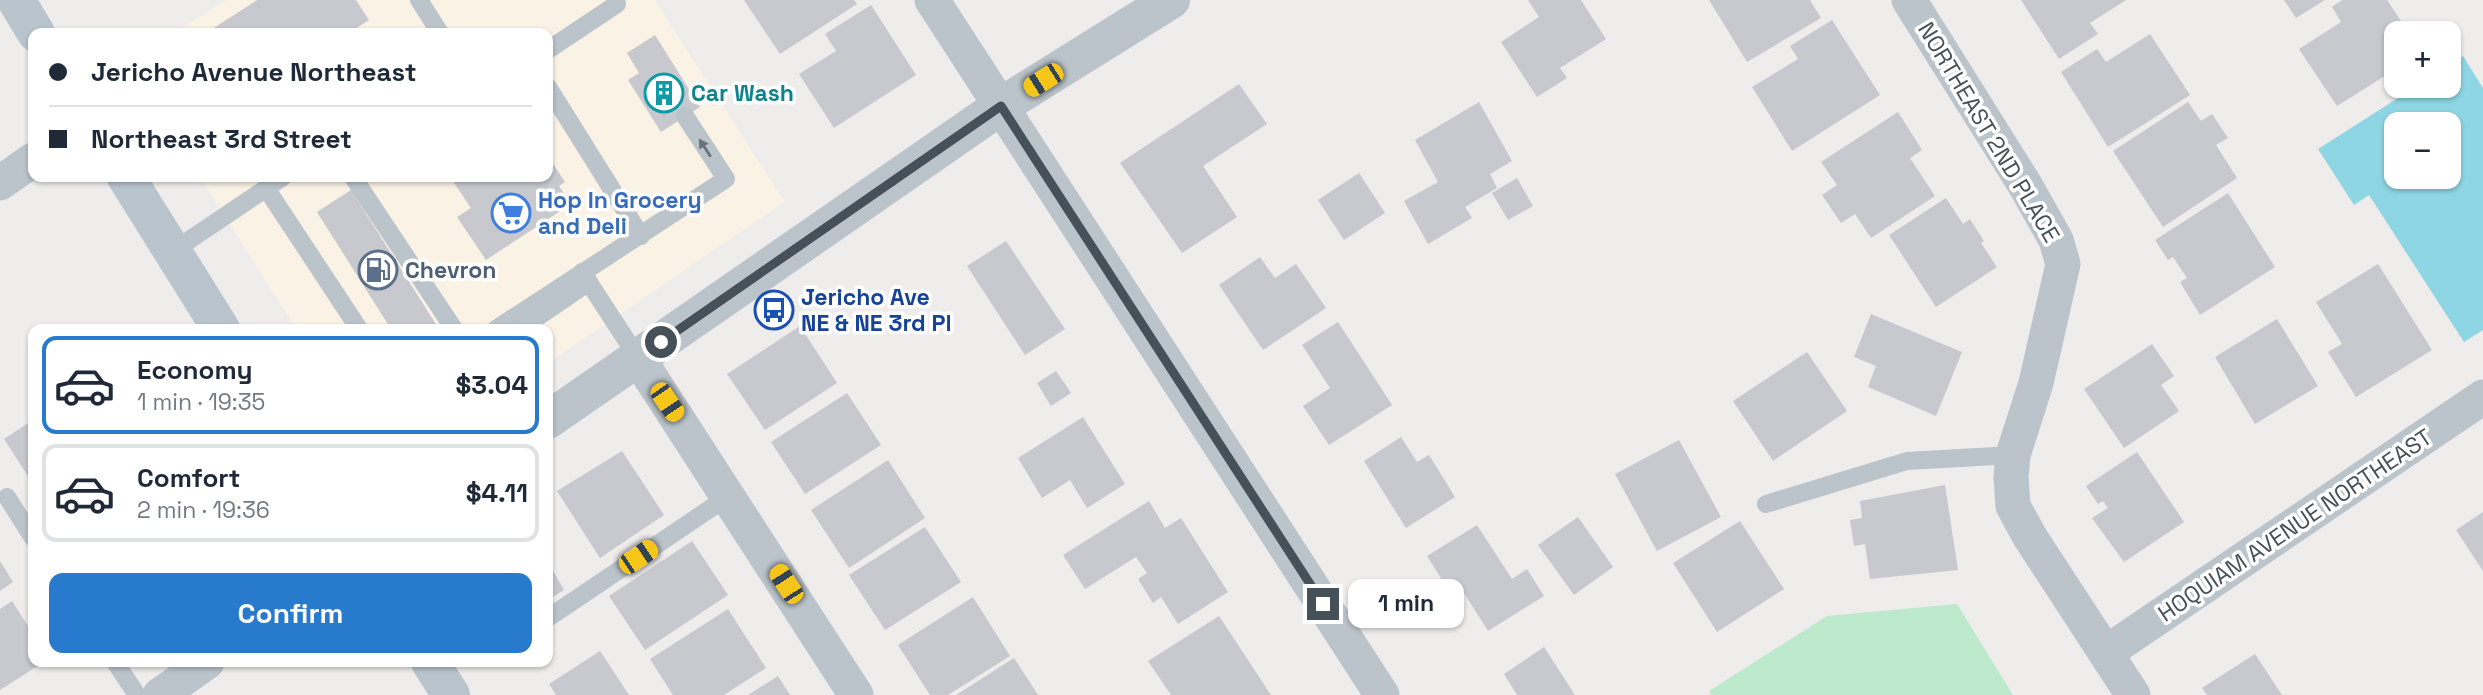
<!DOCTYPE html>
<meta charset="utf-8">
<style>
:root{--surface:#fff;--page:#f2f2f3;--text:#1f2937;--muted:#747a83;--line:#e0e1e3;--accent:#287acc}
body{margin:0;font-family:"Space Grotesk",sans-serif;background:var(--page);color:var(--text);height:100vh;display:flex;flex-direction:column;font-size:26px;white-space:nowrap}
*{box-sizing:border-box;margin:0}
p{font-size:23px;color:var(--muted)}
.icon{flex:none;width:38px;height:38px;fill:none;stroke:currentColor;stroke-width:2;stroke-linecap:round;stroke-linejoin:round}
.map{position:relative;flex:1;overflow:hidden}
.drawer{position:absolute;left:28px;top:324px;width:525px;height:343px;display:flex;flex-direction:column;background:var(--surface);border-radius:14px;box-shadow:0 2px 5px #0004}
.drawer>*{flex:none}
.hud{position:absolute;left:28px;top:28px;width:525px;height:154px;border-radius:14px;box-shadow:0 2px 5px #0004;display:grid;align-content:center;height:154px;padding:0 21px;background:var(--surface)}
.controls{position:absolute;left:2384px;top:21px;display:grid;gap:14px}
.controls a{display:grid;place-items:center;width:77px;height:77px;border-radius:14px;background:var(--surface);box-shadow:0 2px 5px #0004;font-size:35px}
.end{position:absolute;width:32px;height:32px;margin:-16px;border:9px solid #465058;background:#fff;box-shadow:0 0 0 4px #fff}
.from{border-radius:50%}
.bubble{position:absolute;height:49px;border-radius:14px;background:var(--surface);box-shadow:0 2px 5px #0004;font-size:23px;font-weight:700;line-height:49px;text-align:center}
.car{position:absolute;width:21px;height:42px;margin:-21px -10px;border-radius:9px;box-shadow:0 0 5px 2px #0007;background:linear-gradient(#f5c518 24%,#345 0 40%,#f5c518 0 76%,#345 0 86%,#f5c518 0)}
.hud b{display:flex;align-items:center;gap:24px;height:66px;font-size:26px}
.hud b+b{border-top:2px solid var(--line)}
.hud i{width:18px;height:18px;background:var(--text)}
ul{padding:12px 0 0;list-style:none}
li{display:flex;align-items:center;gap:21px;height:98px;margin:0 14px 10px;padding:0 7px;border:4px solid var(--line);border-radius:14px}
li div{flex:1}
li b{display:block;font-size:26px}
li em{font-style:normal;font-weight:700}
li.active{border-color:var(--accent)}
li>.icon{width:63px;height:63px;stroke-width:1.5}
.primary-button{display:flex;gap:14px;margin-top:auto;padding:14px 21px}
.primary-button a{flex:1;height:80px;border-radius:14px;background:var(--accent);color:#fff;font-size:28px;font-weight:700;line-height:80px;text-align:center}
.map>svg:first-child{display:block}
</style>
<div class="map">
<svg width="2483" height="695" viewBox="0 0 2483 695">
<rect width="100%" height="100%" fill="#efecec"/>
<path fill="#f9f2e5" d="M226,0H655L785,202L548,363V329H296L200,177H548V33H175Z"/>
<path fill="#bdeacc" d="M1957,604L2013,695H1711L1709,691L1827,616Z"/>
<path fill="#8ed6e3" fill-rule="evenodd" d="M2463,56L2483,88V330L2464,342L2369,195L2354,205L2318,149L2417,86H2448V66ZM2396,124H2448V177H2396Z"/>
<g fill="#c7c9cf">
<path d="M257,0H356L369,20L349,33H206Z"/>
<path d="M744,0H854L857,4L780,54Z"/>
<path d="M1528,0H1581L1606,39L1560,68L1567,78L1537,97L1501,42L1539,17Z"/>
<path d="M1709,0H1810L1821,18L1747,62Z"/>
<path d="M2021,0H2126L2090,23L2098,34L2059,59Z"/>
<path d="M2284,0H2325L2296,18Z"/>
<path d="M2342,0H2387L2409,33H2396V69L2337,106L2299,49L2341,22L2332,7Z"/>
<path d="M871,5L916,75L834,128L799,74L836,51L825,34Z"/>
<path d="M1832,20L1880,95L1792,151L1752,87L1798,59L1790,46Z"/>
<path d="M2150,34L2190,95L2108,147L2061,72L2097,49L2106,62Z"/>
<path d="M655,35L700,107L661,132L628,80L639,73L627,53Z"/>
<path d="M1239,84L1267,124L1203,166L1237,217L1182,253L1120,163Z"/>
<path d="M1479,102L1512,161L1490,174L1497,188L1465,207L1472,218L1428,244L1404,201L1438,182L1415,140Z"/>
<path d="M2188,102L2201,121L2212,114L2228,138L2216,145L2237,178L2163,227L2113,151Z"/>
<path d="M1898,112L1922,150L1910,158L1935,196L1871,238L1855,214L1841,223L1822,195L1837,185L1821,162Z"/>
<path d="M548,156L565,182L559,186L571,204L486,260L457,217L471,208L450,177H548Z"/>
<path d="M1359,173L1385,213L1344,240L1318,200Z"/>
<path d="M1517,178L1533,206L1508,220L1492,193Z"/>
<path d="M351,190L439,329H391L317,212Z"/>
<path d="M2228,193L2275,267L2200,315L2180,282L2187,278L2173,257L2168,260L2155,240Z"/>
<path d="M1946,198L1963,224L1970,219L1984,241L1981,243L1997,267L1936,307L1889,235Z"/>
<path d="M1006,241L1065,329L1025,355L967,266Z"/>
<path d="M1260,257L1275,278L1296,264L1326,308L1263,350L1219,285Z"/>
<path d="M2378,264L2432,350L2356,397L2328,352L2342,344L2316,302Z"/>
<path d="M1871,314L1962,352L1936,416L1868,387L1876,366L1854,357Z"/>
<path d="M2277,319L2318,386L2255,424L2215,357Z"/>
<path d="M1338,322L1392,405L1329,445L1303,406L1330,388L1302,345Z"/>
<path d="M800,326L837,383L765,430L727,374Z"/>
<path d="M2152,344L2174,376L2161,385L2179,411L2124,448L2084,389Z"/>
<path d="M1807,352L1847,411L1773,461L1733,401Z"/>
<path d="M1056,371L1071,393L1051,406L1037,383Z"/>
<path d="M847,393L881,445L805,494L771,442Z"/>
<path d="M1083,417L1125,484L1087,508L1070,480L1042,498L1018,458Z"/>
<path d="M33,420V477L30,479L4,439Z"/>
<path d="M1401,437L1417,462L1429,455L1455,497L1406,528L1364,461Z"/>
<path d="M1679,440L1721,517L1657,551L1615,474Z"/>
<path d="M622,451L664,515L600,558L557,491Z"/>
<path d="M2137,452L2184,522L2124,562L2092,518L2108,508L2103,501L2098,504L2086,486Z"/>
<path d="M888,460L925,518L849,568L811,510Z"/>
<path d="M1945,485L1958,570L1870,579L1865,544L1854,546L1850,520L1862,518L1860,501Z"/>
<path d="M1149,501L1165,528L1181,518L1228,592L1178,624L1161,597L1153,603L1138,579L1147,573L1136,557L1085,589L1063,555Z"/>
<path d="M2483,512V571L2456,530Z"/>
<path d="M1578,517L1613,567L1574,595L1538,545Z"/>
<path d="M1740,521L1784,589L1717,632L1673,563Z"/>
<path d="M1477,525L1512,579L1527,569L1544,596L1488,631L1459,585L1449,591L1427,556Z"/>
<path d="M925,527L961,582L885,630L849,575Z"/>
<path d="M692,541L728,595L645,650L609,596Z"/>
<path d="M0,561L13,582L0,591Z"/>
<path d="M548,562L564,590L548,600Z"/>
<path d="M973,597L1010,656L948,695H930L898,645Z"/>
<path d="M12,601L33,634V662H44L0,690V609Z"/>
<path d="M728,609L766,668L724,695H673L650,659Z"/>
<path d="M1219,616L1271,695H1171L1148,661Z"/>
<path d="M1544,647L1575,695H1517L1504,674Z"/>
<path d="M600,651L629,695H556L549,684Z"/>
<path d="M2255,654L2282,695H2207L2202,688Z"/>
<path d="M1014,658L1038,695H956Z"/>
<path d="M778,676L790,695H748Z"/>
</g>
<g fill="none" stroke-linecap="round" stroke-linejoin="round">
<g stroke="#bbc4ca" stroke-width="18">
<path d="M419,0L440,33"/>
<path d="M548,50L617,4"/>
<path d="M548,87L641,236"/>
<path d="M353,177L454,329"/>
<path d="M266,188L359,329"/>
<path d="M173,251L283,177"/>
<path d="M582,272L638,358"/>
<path d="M496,329L726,179L685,116"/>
<path d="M520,329L589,282"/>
<path d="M7,497L33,538"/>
<path d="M1766,504L1907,461L2013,455"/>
<path d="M548,618L729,496"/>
<path d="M115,662L137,695"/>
</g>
<g stroke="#bbc4ca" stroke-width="35">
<path d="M932,0L1382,695"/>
<path d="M1909,0L2025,185L2056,240L2063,264L2036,383L2013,455L2011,477L2013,506L2030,537L2133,695"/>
<path d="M0,183L33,160"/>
<path d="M638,358L856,695"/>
<path d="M2107,652L2483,397"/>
<path d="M160,695L207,662"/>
</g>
<path stroke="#bbc4ca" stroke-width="38" d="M548,420L1001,106L1171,0"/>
<g stroke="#b9c4cd" stroke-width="38">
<path d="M16,0L36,33"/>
<path d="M126,177L221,329"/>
<path d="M430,662L451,695"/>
</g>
</g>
<defs><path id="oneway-solid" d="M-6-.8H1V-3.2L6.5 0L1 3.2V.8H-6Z" transform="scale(1.75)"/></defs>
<use fill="#69737a" href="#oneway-solid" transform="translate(705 148) rotate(-123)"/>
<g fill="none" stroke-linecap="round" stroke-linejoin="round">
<path stroke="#465058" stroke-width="9" d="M661,342L1001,106L1323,604"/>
</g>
<defs>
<symbol id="building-ring" viewBox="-11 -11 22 22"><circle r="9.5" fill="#fff" stroke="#0f9aa8" stroke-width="1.5"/><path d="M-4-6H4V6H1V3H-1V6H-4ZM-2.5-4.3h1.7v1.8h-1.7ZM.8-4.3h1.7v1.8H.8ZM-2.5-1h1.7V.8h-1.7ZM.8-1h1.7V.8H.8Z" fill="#0f9aa8"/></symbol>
<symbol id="supermarket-ring" viewBox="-11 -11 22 22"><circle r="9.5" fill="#fff" stroke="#3f7fe0" stroke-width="1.5"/><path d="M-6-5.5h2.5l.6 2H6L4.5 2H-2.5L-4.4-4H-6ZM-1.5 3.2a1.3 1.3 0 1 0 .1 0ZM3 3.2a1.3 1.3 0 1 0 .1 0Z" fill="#3f7fe0"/></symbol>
<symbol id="fuel-ring" viewBox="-11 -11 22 22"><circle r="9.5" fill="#fff" stroke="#5c6f8a" stroke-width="1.5"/><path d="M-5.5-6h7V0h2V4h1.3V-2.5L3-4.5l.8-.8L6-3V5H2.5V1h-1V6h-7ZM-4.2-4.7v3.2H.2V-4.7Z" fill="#5c6f8a"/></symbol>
<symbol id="bus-ring" viewBox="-11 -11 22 22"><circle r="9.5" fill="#fff" stroke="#1a4fb4" stroke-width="1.5"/><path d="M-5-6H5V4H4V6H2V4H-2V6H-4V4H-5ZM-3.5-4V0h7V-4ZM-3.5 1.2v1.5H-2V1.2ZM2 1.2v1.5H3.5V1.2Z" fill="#1a4fb4"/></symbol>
</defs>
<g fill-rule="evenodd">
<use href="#building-ring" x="642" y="71" width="44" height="44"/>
<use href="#supermarket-ring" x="489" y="191" width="44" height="44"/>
<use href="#fuel-ring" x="356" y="248" width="44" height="44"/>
<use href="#bus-ring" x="752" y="288" width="44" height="44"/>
</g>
<g text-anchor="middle" stroke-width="7" stroke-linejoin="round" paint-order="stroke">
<g font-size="23" font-weight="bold" fill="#0d838f" stroke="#fff" text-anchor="start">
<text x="691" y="101">Car Wash</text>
</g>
<g font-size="23" fill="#465058" stroke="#fff">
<text transform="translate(1989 132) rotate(59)" y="8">NORTHEAST 2ND PLACE</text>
<text transform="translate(2295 525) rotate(-34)" y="8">HOQUIAM AVENUE NORTHEAST</text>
</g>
<g font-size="23" font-weight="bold" fill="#366cbe" stroke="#fff" text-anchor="start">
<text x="538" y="208">Hop In Grocery<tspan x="538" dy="26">and Deli</tspan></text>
</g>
<g font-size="23" font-weight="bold" fill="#4e5e75" stroke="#fff" text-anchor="start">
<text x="405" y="278">Chevron</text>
</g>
<g font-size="23" font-weight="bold" fill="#164399" stroke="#fff" text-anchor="start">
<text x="801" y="305">Jericho Ave<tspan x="801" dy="26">NE &amp; NE 3rd Pl</tspan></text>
</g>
</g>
</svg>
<div class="controls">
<a>+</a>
<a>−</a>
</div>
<i class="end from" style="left:661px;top:342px"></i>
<i class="end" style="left:1323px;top:604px"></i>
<div class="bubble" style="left:1348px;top:579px;width:116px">1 min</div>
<i class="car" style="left:1043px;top:80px;rotate:238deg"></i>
<i class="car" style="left:667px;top:402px;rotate:146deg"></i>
<i class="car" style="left:638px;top:557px;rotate:56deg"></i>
<i class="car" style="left:786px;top:584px;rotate:327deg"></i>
<div class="hud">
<b><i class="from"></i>Jericho Avenue Northeast</b>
<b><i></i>Northeast 3rd Street</b>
</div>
<section class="drawer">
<ul>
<li class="active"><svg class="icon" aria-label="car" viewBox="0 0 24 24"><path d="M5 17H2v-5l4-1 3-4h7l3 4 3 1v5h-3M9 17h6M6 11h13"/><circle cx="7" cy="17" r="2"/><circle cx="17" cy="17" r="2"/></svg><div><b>Economy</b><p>1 min · 19:35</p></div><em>$3.04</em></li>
<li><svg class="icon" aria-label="car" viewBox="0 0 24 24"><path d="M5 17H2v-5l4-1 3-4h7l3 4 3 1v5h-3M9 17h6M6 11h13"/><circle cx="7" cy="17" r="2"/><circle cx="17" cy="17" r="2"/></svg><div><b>Comfort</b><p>2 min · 19:36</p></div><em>$4.11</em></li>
</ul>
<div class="primary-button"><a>Confirm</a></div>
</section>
</div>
